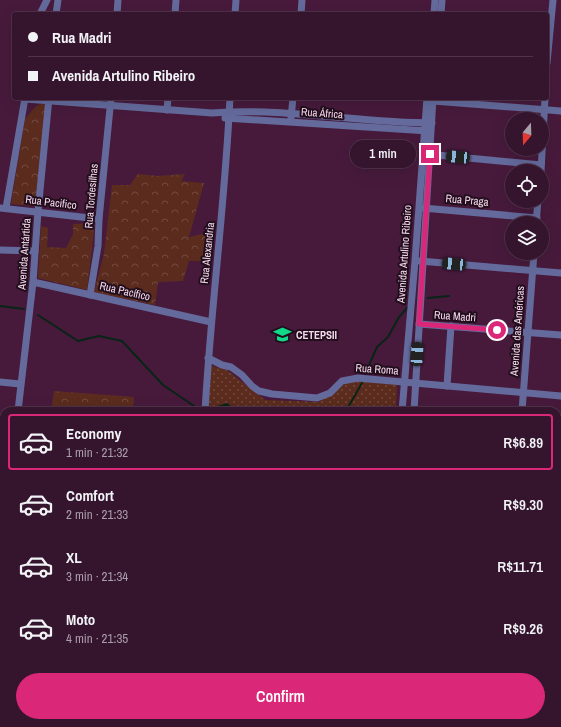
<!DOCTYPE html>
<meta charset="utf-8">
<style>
:root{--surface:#35142d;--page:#3d1d35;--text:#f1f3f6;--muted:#aa9eaa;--line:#4f3349;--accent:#db2777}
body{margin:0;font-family:"Archivo Narrow",sans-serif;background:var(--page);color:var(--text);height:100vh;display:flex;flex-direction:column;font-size:15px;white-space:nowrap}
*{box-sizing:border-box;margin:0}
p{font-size:13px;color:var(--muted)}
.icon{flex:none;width:22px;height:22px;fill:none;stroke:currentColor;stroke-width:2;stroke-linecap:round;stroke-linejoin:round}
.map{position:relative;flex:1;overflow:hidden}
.sheet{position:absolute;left:0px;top:407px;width:561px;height:320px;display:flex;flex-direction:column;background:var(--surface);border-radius:12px 12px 0 0;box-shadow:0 4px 16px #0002,0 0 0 1px var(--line)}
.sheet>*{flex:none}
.guide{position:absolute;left:12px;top:12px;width:537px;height:88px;border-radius:4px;box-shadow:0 4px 16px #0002,0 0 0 1px var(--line);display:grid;align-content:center;height:88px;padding:0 16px;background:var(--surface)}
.needle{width:26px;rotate:199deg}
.fabs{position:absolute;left:505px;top:112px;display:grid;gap:8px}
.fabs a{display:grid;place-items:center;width:44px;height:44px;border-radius:50%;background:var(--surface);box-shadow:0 4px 16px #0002,0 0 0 1px var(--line);font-size:20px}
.end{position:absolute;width:18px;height:18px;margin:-9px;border:5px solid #db2777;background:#fff;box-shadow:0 0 0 2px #fff}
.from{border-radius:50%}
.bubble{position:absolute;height:28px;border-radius:14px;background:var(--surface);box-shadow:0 4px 16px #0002,0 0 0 1px var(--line);font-size:13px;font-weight:600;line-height:28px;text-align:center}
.car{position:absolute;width:12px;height:24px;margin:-12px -6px;border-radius:5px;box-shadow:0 0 3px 1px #0007;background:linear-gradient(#222 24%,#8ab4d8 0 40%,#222 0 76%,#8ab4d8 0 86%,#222 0)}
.guide b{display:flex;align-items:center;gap:14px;height:38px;font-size:15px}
.guide b+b{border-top:1px solid var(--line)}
.guide i{width:10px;height:10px;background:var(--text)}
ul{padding:7px 0 0;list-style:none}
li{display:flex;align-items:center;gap:12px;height:56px;margin:0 8px 6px;padding:0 8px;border:2px solid transparent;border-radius:4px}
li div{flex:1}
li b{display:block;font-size:15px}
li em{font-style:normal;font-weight:600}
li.active{border-color:var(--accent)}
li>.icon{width:36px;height:36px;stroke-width:1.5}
.button{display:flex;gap:8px;margin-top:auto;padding:8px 16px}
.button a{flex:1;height:46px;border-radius:24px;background:var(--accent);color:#fff;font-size:16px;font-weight:600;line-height:46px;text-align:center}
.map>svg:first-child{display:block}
</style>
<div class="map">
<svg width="561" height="727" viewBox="0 0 561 727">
<defs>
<pattern id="forest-crowns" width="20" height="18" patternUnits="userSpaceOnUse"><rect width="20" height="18" fill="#5b2c1e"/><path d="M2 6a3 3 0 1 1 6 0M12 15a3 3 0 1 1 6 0" fill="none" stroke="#734a3f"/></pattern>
<pattern id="park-dots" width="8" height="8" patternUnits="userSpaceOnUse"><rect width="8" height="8" fill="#5b2c1e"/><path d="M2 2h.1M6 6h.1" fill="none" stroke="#734a3f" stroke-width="1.8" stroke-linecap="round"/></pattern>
</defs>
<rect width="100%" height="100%" fill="#471a3c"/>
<g fill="url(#forest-crowns)">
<path d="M46,102L35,206L11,204L25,119L36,106Z"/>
<path d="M138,174L158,176L185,174L181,181L204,183L189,237L207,233L203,261H189L183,281L158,282L155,305L94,292L104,254L112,185H130Z"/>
<path d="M95,223L87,290L38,278L41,226L48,228L47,247L66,248L73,234V224Z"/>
<path d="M54,391L134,397L133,411H51Z"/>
<path d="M352,723H370V727H350Z"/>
</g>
<g fill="url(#park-dots)">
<path d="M211,366L227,370L265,400L319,402L355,377L397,384L396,411H208Z"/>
<rect x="410" y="723" width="85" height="4"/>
</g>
<path fill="#082416" d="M227,403L238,411H213L214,407Z"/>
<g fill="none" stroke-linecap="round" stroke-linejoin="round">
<g stroke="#082416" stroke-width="2">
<path d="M428,298L449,296"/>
<path d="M0,306L24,309"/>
<path d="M38,315L78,341L99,336L122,341L163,385L200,410"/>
<path d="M365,374L377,347L388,337L399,317L408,307"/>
<path d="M346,411L362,383"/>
</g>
<g stroke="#646b9c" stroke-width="7">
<path d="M40,14L47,0"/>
<path d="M56,14L58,0"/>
<path d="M117,14L118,0"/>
<path d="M175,14L176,0"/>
<path d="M235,14L236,0"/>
<path d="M301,14L302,0"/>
<path d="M434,14L435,0"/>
<path d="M441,14L442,0"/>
<path d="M547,63L553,0"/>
<path d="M25,99L212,113C285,107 358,123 432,123"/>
<path d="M433,101L561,111"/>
<path d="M167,110L168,98"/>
<path d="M225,118L428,131"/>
<path d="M291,118L293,98"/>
<path d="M426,154L541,165"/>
<path d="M541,171L545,98"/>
<path d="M0,208L99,219"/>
<path d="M6,208L25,98"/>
<path d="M423,208L537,218"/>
<path d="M536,223L538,201"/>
<path d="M0,250L35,251"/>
<path d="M420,261L561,273"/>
<path d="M33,282L211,322"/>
<path d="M90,295L98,246L99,219L111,98"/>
<path d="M419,324L561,335"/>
<path d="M208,358L222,365L231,367L242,375L252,386L259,391L272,394L317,398L330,393L342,381L358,378L561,396"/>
<path d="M0,382L20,384"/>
<path d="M447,386L451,326"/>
<path d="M18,411L33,282L38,211L49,98"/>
<path d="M205,411C211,306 225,203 230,98"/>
<path d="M402,411L415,261L427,98"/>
<path d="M414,411L433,98"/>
<path d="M522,411L534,253"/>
<path d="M0,433L4,434"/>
<path d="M0,539L4,538"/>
<path d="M557,578H561"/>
<path d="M557,639H561"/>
<path d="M0,681L4,684"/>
<path d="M0,712L4,704"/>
<path d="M557,713L561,714"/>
<path d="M62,723L68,727"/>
<path d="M287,727L290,723"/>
<path d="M347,727L349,723"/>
<path d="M373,727V723"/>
<path d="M501,727V723"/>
</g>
<g stroke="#9fa9f9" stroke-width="8">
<path d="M0,558H4"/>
<path d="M0,570L4,575"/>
<path d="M0,584L4,588"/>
<path d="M557,609L561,610"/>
<path d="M191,723L197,727"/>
<path d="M203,723L209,727"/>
</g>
</g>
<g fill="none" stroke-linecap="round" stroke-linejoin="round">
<path stroke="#db2777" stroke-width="5" d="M430,154L419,324L497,330"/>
</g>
<defs>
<symbol id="school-bare" viewBox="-9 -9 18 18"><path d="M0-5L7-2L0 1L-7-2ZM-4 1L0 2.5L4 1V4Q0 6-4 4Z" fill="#12d98a" stroke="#210e1c" stroke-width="2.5" paint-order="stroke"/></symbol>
</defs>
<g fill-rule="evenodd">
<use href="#school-bare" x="270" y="322" width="25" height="25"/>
</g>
<g text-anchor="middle" stroke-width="4" stroke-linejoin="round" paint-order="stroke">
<g font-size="11" fill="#f7d9ed" stroke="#210e1c">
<text transform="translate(322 113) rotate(4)" y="4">Rua África</text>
<text transform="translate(91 196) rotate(-85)" y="4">Rua Tordesilhas</text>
<text transform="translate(467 200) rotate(5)" y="4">Rua Praga</text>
<text transform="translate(51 202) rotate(7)" y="4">Rua Pacifico</text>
<text transform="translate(207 253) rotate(-84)" y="4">Rua Alexandria</text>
<text transform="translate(24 254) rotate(-86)" y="4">Avenida Antártida</text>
<text transform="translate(404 254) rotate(-86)" y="4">Avenida Artulino Ribeiro</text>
<text transform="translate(125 291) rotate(13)" y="4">Rua Pacífico</text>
<text transform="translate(455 316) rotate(4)" y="4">Rua Madri</text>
<text transform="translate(517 331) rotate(-86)" y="4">Avenida das Américas</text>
<text transform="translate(377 369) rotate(4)" y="4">Rua Roma</text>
</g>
<g font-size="11" font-weight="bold" fill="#f7d9ed" stroke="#210e1c" text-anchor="start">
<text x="296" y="339">CETEPSII</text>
</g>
</g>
</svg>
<div class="fabs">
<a><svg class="needle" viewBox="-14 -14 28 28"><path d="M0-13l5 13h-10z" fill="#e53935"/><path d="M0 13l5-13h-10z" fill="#aa9eaa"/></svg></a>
<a><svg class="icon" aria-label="locate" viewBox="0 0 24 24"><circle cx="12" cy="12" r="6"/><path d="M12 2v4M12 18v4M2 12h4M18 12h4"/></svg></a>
<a><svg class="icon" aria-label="layers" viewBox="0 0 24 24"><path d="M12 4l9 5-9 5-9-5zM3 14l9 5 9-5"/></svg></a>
</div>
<i class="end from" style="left:497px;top:330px"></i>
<i class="end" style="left:430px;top:154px"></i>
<div class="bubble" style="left:350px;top:140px;width:66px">1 min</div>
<i class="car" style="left:458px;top:157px;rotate:275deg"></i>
<i class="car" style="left:454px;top:264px;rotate:275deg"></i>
<i class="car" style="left:417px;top:354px;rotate:3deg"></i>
<div class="guide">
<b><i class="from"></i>Rua Madri</b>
<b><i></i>Avenida Artulino Ribeiro</b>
</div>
<section class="sheet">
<ul>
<li class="active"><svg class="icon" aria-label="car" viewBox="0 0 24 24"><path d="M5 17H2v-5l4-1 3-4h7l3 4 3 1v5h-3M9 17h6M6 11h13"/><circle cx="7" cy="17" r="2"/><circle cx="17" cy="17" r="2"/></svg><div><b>Economy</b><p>1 min · 21:32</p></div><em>R$6.89</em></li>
<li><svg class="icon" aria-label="car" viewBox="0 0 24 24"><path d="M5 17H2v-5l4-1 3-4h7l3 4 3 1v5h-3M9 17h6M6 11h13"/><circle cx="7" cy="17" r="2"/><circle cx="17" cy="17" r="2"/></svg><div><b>Comfort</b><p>2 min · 21:33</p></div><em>R$9.30</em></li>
<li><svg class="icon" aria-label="car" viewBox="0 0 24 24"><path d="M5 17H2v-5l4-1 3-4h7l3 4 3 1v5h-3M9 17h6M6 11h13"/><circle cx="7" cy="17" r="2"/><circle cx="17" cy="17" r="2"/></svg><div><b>XL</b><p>3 min · 21:34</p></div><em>R$11.71</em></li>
<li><svg class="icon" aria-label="car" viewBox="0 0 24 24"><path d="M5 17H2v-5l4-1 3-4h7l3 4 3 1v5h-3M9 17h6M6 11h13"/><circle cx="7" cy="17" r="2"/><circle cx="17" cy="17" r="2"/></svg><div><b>Moto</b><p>4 min · 21:35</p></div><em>R$9.26</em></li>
</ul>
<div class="button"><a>Confirm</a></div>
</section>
</div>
